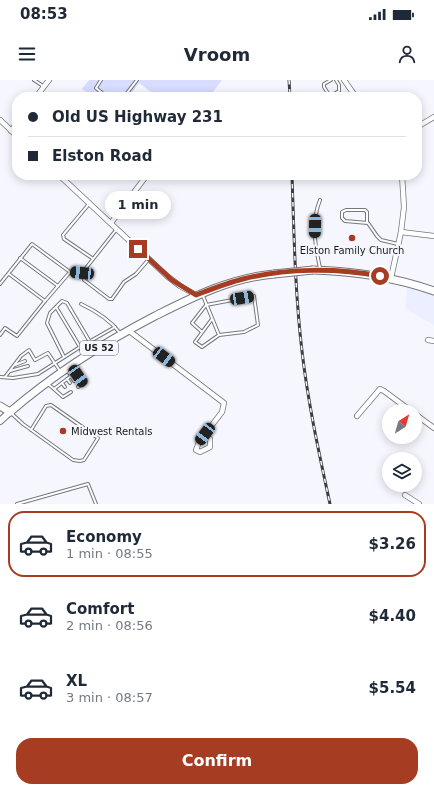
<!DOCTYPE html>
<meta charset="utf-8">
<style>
:root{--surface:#fff;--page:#f2f2f3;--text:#1f2937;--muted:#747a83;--line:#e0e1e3;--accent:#a63d22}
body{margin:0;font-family:"DejaVu Sans",sans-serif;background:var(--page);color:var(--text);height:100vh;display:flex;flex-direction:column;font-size:15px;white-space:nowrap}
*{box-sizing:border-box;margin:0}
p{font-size:13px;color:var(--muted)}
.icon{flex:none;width:22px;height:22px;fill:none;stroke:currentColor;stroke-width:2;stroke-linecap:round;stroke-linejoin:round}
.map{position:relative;height:424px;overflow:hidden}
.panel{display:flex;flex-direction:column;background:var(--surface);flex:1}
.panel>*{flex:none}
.hud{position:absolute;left:12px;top:12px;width:410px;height:88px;border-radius:16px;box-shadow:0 2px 10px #0003;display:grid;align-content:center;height:88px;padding:0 16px;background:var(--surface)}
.needle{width:26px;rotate:37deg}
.fabs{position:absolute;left:382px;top:324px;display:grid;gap:8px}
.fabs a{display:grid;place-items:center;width:40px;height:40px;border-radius:50%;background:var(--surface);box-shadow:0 2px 10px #0003;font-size:20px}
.end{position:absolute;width:18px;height:18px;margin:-9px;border:5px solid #a63d22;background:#fff;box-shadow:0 0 0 2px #fff}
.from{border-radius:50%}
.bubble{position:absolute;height:28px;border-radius:14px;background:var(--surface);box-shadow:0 2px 10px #0003;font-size:13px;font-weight:600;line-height:28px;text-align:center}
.car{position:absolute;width:12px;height:24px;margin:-12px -6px;border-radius:5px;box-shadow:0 0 3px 1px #0007;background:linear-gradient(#222 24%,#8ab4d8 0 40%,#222 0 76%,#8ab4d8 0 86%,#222 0)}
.hud b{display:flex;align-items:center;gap:14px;height:38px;font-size:15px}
.hud b+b{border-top:1px solid var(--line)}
.hud i{width:10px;height:10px;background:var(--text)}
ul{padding:7px 0 0;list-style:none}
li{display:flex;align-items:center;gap:12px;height:66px;margin:0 8px 6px;padding:0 8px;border:2px solid transparent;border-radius:16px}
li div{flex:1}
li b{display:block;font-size:15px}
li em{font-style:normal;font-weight:600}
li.active{border-color:var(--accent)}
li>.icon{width:36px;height:36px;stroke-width:1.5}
.button{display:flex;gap:8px;margin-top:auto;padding:8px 16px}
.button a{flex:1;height:46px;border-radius:16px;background:var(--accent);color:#fff;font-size:16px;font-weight:600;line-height:46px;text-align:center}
.status{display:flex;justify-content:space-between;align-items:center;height:28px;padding:0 20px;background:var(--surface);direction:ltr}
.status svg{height:11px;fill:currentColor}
header{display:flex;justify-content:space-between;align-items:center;height:52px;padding:0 16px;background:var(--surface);font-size:18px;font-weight:600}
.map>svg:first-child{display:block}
</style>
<div class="status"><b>08:53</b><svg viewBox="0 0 49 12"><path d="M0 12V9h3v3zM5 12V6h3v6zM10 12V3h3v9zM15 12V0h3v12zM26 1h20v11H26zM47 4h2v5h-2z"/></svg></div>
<header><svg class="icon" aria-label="menu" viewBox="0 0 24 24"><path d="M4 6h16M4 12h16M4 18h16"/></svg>Vroom<svg class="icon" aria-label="person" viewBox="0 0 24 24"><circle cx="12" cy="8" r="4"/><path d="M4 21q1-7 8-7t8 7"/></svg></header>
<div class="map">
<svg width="434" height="424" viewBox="0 0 434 424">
<rect width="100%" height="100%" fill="#f6f7fe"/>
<path fill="#ecefff" d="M407,207L434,215V245L405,229Z"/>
<path fill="#d8ddff" d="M89,0H222L209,17H158L139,3L129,17H93L82,9Z"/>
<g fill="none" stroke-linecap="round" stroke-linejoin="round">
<defs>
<g id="lane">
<path d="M34,0L43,6"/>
<path d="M101,0L96,8L107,17"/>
<path d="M331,0L324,4V7L329,15L334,14L339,11V5L336,0"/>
<path d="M124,17L137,0"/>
<path d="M89,124L63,155L64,159L92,178"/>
<path d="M367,142V132L365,130H346L342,132V138L345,141L368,143L377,156L381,160L398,164"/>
<path d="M116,150L82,193L84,200L109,219H112L124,202L136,194L149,179"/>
<path d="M20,178L58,206"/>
<path d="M320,188C315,165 311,142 320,120"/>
<path d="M9,194L45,221"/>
<path d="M0,204L32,164L70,192L82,193"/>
<path d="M203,216L219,255"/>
<path d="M81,224C96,231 110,240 120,253"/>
<path d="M56,227L80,267L115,247"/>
<path d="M202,252L192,243L206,225L254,216L258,245L244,252L219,255L202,267L195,262L212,239"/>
<path d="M0,255L5,248L17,256L45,221L70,192"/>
<path d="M64,277L47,243L50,233L62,221L67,223L90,262"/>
<path d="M15,285L25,281"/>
<path d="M67,290L71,296H78L84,303L78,307"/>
<path d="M10,291L28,286"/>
<path d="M0,297L13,298L38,294L80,267L84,276"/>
<path d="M5,297L21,276L29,270L35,280L48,273L60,291"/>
<path d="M67,299L70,303"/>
<path d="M62,303L65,307"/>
<path d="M48,304L54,309L71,296L74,301"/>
<path d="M54,309L63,317L71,312"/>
<path d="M11,333L23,344L73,380L80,381L84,380L98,358L51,325L46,326L31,350"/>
<path d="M17,424L88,404L96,424"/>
</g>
<g id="street">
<path d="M344,0L356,17"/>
<path d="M36,17L49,0"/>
<path d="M0,40L17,56"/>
<path d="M417,47L434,37"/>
<path d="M11,51L17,43"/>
<path d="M59,95L167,196L180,206L196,215"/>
<path d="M111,143L147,95"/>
<path d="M401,152L434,156"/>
<path d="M391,198L401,152L404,127L402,95"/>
<path d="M128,250L224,323L222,332L199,362L196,370L200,372L210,367V359"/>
<path d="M428,260L434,261"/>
<path d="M415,334L434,348"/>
<path d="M357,336L380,309L384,311L411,331"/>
<path d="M405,415L419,424"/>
</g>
<path id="secondary" d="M0,341L10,332"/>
<g id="primary">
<path d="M313,190C355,191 394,197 434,211"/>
<path d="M0,326L10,332C54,294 103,263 155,236C193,217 230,198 274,194"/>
</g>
</defs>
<use href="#lane" stroke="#76777f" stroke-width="4"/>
<use href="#street" stroke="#76777f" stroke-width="6"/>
<use href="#secondary" stroke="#76777f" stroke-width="8"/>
<use href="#primary" stroke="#76777f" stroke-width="9"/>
<use href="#lane" stroke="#fff" stroke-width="2"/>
<use href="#street" stroke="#fff" stroke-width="4.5"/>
<use href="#secondary" stroke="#fff" stroke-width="6"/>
<use href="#primary" stroke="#fff" stroke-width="7"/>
<defs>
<g id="rail">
<path d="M289,0L290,17"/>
<path d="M292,95C294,154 295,213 302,271C308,323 319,373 330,424"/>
</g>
</defs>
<use href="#rail" stroke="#3d3d41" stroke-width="3"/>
<use href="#rail" stroke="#f6f7fe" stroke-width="1.5" stroke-dasharray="4.5" stroke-linecap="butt"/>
<defs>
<path id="primary-bridge" d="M274,194L313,190"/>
</defs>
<use href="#primary-bridge" stroke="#76777f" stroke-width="9" stroke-linecap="butt"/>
<use href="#primary-bridge" stroke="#fff" stroke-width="7"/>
</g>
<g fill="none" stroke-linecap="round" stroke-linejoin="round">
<path stroke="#a63d22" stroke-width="5" d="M138,169L172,200L196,215C212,209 227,203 243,199C286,188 337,188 380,196"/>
</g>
<g fill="#a63d22" stroke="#f6f7fe" stroke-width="1.5">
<circle cx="352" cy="158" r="4"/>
<circle cx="63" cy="351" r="4"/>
</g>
<g text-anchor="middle" stroke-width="4" stroke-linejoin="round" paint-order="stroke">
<rect fill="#f6f7fe" stroke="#5d5e62" stroke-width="1" x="80" y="261" width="38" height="14" rx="3"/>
<g font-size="9" font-weight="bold" fill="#1c1c1f">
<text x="99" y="271">US 52</text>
</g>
<g font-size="10" fill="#1c1c1f" stroke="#f6f7fe">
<text x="352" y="174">Elston Family Church</text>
<text x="71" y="355" text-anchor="start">Midwest Rentals</text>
</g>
</g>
</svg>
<div class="fabs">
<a><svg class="needle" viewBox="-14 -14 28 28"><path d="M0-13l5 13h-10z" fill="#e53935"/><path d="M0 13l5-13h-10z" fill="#747a83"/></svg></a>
<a><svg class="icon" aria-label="layers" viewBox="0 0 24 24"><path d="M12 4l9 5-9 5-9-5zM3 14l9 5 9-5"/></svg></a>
</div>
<i class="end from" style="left:380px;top:196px"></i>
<i class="end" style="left:138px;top:169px"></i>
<div class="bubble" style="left:105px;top:111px;width:66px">1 min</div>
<i class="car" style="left:315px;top:146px;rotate:181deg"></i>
<i class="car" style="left:82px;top:193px;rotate:276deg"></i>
<i class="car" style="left:242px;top:218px;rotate:80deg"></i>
<i class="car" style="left:164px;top:277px;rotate:127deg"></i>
<i class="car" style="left:78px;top:296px;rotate:145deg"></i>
<i class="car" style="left:205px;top:354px;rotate:217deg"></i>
<div class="hud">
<b><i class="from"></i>Old US Highway 231</b>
<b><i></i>Elston Road</b>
</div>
</div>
<section class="panel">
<ul>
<li class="active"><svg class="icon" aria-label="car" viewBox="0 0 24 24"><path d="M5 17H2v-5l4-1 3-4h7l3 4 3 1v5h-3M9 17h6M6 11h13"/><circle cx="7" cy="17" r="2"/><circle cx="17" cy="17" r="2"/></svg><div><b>Economy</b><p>1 min · 08:55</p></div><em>$3.26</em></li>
<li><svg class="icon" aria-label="car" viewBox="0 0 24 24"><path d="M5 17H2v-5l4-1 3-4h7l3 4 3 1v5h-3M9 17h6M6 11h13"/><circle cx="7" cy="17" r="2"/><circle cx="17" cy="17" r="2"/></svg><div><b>Comfort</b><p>2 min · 08:56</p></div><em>$4.40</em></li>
<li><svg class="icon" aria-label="car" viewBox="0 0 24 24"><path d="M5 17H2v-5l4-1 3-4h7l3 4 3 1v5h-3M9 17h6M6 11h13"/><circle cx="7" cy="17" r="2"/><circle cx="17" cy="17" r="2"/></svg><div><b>XL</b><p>3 min · 08:57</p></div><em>$5.54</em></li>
</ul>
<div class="button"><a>Confirm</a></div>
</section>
